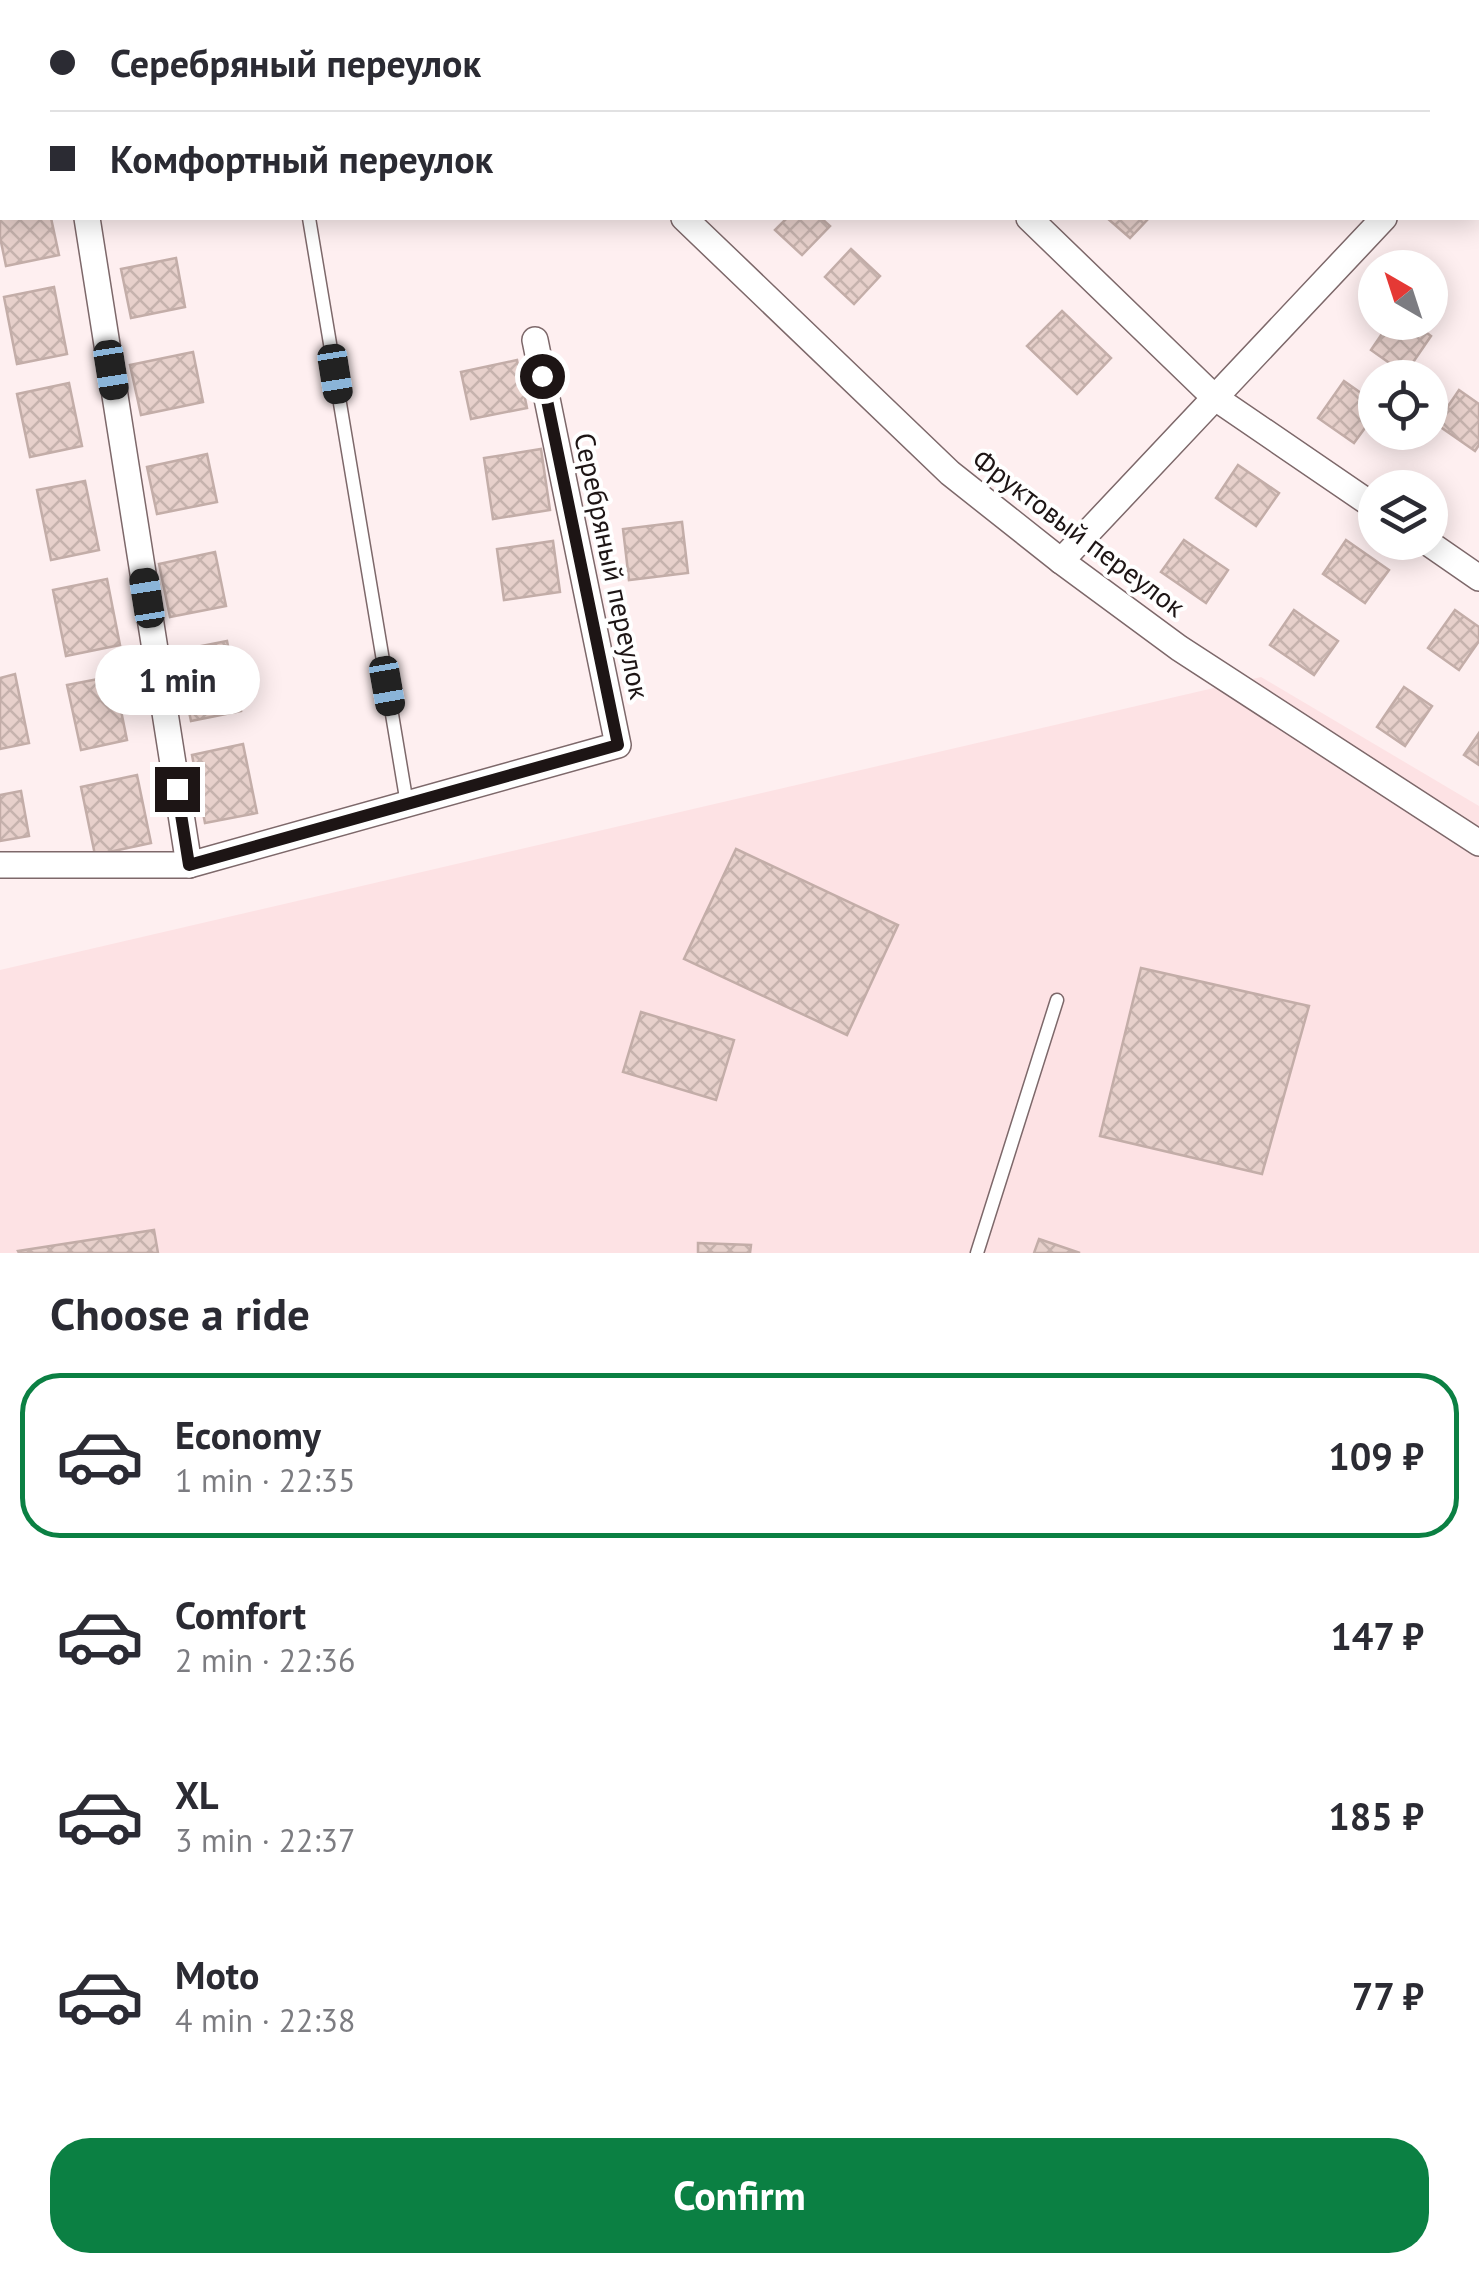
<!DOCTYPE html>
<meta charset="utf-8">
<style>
:root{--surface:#fff;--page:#f7f7f7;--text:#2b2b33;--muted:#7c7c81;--line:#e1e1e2;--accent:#0b8043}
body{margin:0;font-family:"PT Sans",sans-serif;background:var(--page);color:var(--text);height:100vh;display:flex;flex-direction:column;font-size:38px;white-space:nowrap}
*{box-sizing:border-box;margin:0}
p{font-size:32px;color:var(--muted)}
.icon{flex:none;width:55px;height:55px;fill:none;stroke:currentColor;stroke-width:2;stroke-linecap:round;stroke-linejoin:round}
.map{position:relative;height:1253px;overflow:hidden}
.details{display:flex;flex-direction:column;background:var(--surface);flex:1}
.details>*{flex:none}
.banner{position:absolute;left:0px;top:0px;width:1480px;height:220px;box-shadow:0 5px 25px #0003;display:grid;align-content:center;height:220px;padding:0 50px;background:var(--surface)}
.needle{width:65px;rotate:321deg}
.controls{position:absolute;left:1358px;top:250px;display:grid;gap:20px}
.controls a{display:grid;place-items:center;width:90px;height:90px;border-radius:50%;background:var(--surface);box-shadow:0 5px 25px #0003;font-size:50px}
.end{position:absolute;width:45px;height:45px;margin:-22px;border:12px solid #1d1515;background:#fff;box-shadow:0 0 0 5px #fff}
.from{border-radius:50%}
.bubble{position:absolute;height:70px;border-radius:35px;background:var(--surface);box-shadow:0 5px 25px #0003;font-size:32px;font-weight:600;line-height:70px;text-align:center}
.car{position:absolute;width:30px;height:60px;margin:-30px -15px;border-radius:12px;box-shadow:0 0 8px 2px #0007;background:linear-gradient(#222 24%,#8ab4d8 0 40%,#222 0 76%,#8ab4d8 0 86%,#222 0)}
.banner b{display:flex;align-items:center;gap:35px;height:95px;font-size:38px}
.banner b+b{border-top:2px solid var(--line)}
.banner i{width:25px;height:25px;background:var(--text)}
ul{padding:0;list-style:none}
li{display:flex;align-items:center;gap:30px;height:165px;margin:0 20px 15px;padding:0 30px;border:5px solid transparent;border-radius:40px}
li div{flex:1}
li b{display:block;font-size:38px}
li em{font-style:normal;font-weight:600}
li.active{border-color:var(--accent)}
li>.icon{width:90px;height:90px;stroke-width:1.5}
h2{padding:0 50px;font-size:45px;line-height:120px}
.action{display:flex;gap:20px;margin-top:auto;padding:20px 50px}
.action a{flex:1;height:115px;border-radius:40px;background:var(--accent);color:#fff;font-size:40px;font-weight:600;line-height:115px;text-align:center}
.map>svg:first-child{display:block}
</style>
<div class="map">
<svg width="1479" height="1253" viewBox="0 0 1479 1253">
<defs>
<pattern id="building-cross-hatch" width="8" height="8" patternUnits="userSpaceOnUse" patternTransform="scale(2.5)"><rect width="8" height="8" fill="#e7d0cb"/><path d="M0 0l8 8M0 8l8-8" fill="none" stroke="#c6b2ad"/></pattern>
</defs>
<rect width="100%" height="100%" fill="#feeff0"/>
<path fill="#fde2e4" d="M1261,677L1479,806V1253H0V970Z"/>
<g fill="url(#building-cross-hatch)" stroke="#c3ada8" stroke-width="2.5">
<rect x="0" y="88" width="2" height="82"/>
<path d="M2,192V218H51L59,255L6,266L0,237V193Z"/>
<path d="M787,218H821L830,226L802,255L775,230Z"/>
<path d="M1107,218H1149L1130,238Z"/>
<path d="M851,249L880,276L854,304L825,277Z"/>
<path d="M176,258L185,307L131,318L121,269Z"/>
<path d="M54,287L67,354L17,364L4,297Z"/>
<path d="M1062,311L1111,358L1077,394L1027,346Z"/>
<path d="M1390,322H1412L1431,336L1405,374L1371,350Z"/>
<path d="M193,352L203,402L141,415L130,365Z"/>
<path d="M517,360L527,408L471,419L461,372Z"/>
<path d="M1344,381L1375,403V414L1354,443L1318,418Z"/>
<path d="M69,383L82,446L30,457L17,394Z"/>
<path d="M1459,390L1479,404V445L1475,451L1436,424Z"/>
<path d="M541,449L550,510L493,519L484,458Z"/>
<path d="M207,454L217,502L157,514L147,467Z"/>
<path d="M1238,465L1279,493L1256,526L1216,498Z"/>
<path d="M85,481L99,550L51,560L37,490Z"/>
<path d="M682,522L688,573L629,580L623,529Z"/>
<path d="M1184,540L1228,570L1206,603L1161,572Z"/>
<path d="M1346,540L1389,570L1365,603L1323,574Z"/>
<path d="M553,541L560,592L504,600L497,549Z"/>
<path d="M215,552L226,606L170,617L159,564Z"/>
<path d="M107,579L120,645L66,656L53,590Z"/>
<path d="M1294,610L1338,641L1314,675L1270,645Z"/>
<path d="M1455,610L1479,627V641L1459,670L1428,648Z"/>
<path d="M227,641L241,711L191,721L176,651Z"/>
<path d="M15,674L29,743L0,749V678Z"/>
<path d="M114,676L127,740L81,750L67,685Z"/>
<path d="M1404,687L1432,706L1405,746L1377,727Z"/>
<path d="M1479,733V765L1464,755Z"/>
<path d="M243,744L257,813L205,823L192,755Z"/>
<path d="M137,775L151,843L95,855L81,787Z"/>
<path d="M21,791L29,836L0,841V795Z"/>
<path d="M736,849L898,925L847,1035L684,959Z"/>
<path d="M1141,968L1309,1006L1262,1174L1100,1136Z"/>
<path d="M641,1012L734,1040L716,1100L623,1072Z"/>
<path d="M154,1230L158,1253H19L18,1251Z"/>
<path d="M1039,1239L1080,1253H1034Z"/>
<path d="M698,1243L751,1245L750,1253H698Z"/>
</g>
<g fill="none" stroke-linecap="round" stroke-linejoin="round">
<defs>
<g id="service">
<path d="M309,218L407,804"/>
<path d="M977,1253L1057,1000"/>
</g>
<g id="minor">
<path d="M458,0L460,2"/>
<path d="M805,0L807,2"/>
<path d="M1155,0L1158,2"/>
<path d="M0,42H2"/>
<path d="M1478,119L1479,118"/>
<path d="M87,218L189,865"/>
<path d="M684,218L950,473L1061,561L1179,648L1479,843"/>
<path d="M1029,218L1214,397L1375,507"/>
<path d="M1427,542L1479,578"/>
<path d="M1061,561L1384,218"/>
<path d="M0,865H189L618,745L535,340"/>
</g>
</defs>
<use href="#service" stroke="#7d686a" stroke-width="15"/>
<use href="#minor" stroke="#7d686a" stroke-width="28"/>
<use href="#service" stroke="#fff" stroke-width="12"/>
<use href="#minor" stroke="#fff" stroke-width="25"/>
</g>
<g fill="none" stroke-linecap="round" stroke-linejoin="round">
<path stroke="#1d1515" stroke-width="12" d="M177,789L189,865L618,745L542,376"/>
</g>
<g text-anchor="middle" stroke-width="8" stroke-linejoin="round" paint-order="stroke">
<g font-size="28" fill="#1d1515" stroke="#fff">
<text transform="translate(1079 533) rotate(37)" y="10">Фруктовый переулок</text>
<text transform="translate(612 566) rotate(78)" y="10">Серебряный переулок</text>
</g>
</g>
</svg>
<div class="controls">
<a><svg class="needle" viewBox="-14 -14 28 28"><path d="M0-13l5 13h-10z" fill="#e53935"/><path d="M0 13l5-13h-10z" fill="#7c7c81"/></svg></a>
<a><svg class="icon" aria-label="locate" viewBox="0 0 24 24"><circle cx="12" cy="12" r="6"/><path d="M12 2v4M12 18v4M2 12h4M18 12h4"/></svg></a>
<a><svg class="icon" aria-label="layers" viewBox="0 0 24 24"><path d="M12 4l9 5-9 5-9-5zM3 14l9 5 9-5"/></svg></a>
</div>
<i class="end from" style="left:542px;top:376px"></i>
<i class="end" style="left:177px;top:789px"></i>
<div class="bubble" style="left:95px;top:645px;width:165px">1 min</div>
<i class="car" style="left:111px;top:370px;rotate:171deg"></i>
<i class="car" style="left:335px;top:374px;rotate:171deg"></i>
<i class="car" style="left:147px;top:598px;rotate:351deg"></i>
<i class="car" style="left:387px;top:686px;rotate:170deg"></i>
<div class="banner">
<b><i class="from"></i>Серебряный переулок</b>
<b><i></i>Комфортный переулок</b>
</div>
</div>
<section class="details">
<h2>Choose a ride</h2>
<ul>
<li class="active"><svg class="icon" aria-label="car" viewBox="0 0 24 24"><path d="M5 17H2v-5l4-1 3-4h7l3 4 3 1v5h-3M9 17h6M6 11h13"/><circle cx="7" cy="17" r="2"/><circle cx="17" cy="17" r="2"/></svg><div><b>Economy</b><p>1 min · 22:35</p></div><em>109 ₽</em></li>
<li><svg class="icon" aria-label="car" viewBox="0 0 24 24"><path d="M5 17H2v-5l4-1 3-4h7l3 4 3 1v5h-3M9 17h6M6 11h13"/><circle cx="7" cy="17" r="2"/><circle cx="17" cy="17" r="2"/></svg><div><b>Comfort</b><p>2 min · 22:36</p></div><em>147 ₽</em></li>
<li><svg class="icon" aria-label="car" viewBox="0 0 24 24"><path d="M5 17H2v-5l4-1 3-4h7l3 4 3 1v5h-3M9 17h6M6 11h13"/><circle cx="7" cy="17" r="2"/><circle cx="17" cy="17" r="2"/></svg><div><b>XL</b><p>3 min · 22:37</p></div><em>185 ₽</em></li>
<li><svg class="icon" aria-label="car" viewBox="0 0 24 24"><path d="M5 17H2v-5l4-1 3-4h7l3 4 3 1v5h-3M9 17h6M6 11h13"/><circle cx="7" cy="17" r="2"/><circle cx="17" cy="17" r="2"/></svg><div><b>Moto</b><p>4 min · 22:38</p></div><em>77 ₽</em></li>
</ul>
<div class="action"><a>Confirm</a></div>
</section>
